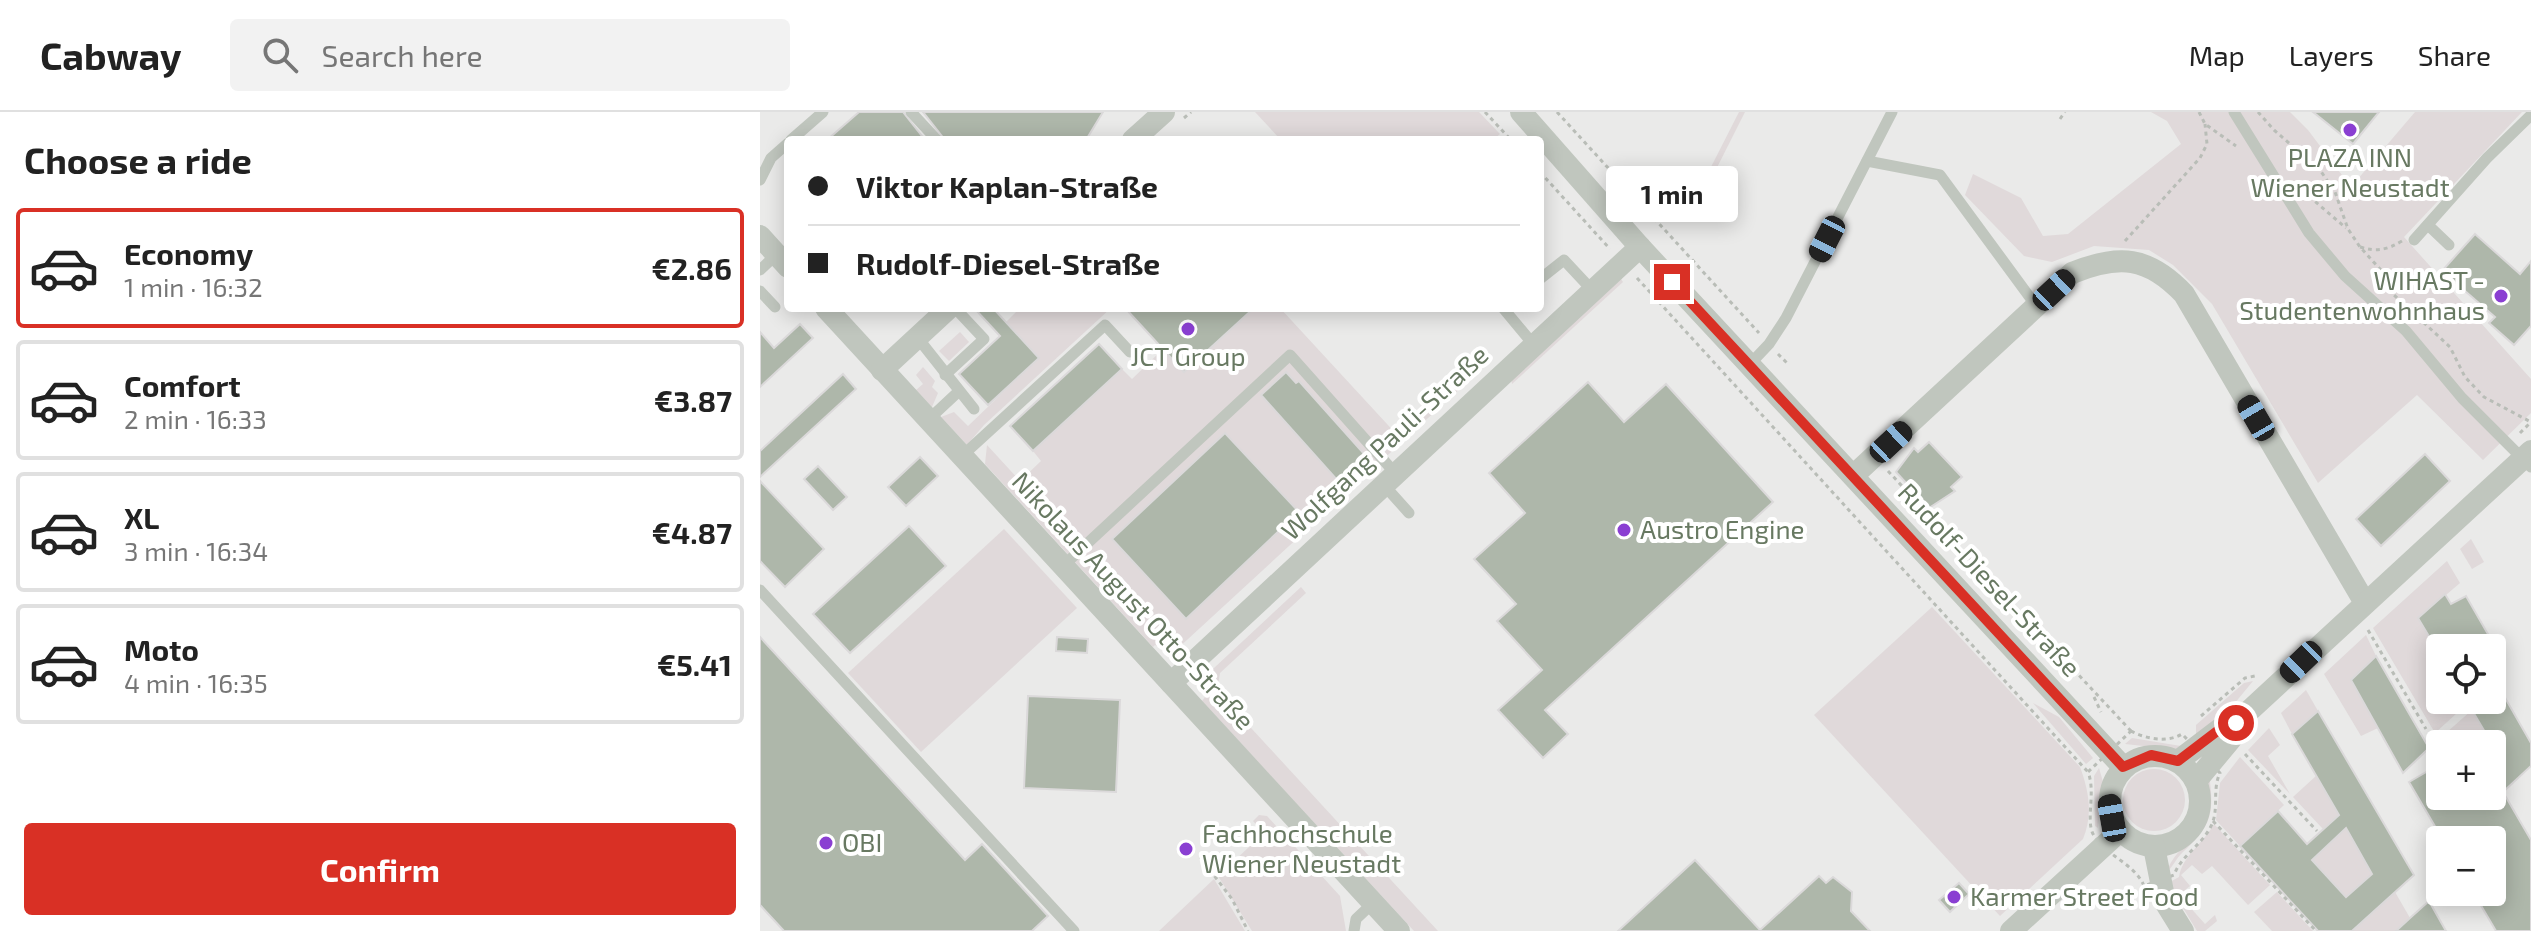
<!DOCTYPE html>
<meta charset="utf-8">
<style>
:root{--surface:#fff;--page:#f2f2f2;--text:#222;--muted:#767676;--line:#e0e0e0;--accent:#d93025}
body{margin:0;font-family:"Exo 2",sans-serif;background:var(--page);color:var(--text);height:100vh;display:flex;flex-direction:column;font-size:30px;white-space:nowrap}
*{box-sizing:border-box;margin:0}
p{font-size:26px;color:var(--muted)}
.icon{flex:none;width:44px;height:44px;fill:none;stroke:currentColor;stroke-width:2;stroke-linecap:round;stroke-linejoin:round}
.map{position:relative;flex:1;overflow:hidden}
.panel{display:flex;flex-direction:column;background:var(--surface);width:760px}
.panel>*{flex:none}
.guide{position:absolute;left:24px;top:24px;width:760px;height:176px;border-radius:8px;box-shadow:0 4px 20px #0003;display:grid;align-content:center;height:176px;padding:0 24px;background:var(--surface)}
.tools{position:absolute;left:1666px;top:522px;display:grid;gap:16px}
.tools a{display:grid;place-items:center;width:80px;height:80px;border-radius:8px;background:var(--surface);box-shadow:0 4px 20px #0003;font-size:40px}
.end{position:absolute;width:36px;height:36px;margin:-18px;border:10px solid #d93025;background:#fff;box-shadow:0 0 0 4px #fff}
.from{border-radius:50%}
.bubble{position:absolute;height:56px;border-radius:8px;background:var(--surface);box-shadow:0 4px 20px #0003;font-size:26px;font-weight:700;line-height:56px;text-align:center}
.car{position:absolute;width:24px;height:48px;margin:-24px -12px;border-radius:10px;box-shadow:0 0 6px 2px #0007;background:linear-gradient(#222 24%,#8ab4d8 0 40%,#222 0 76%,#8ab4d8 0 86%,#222 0)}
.guide b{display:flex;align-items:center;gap:28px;height:76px;font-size:30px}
.guide b+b{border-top:2px solid var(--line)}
.guide i{width:20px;height:20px;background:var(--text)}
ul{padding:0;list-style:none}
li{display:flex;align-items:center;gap:24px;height:120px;margin:0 16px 12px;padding:0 8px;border:4px solid var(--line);border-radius:8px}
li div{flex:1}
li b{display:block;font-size:30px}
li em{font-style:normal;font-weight:700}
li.current{border-color:var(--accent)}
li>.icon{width:72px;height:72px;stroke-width:1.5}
h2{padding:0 24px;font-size:36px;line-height:96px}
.button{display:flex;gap:16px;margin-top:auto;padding:16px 24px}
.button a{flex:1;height:92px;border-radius:8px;background:var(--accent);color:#fff;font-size:32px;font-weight:700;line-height:92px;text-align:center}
header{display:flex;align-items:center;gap:48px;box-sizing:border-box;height:112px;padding:0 40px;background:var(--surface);border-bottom:2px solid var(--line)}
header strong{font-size:38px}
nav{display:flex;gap:44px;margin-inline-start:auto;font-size:28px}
.search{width:560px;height:72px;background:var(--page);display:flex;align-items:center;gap:20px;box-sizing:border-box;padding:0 28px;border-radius:8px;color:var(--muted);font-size:30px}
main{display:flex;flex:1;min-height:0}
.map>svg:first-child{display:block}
</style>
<header>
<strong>Cabway</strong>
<div class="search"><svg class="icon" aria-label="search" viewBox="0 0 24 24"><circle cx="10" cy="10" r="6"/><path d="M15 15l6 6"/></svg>Search here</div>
<nav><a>Map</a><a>Layers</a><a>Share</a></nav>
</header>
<main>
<section class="panel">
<h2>Choose a ride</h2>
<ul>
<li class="current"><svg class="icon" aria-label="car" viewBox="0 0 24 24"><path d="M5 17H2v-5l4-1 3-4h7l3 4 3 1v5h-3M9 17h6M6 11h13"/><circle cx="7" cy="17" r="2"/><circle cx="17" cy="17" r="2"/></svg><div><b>Economy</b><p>1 min · 16:32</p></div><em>€2.86</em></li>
<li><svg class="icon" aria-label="car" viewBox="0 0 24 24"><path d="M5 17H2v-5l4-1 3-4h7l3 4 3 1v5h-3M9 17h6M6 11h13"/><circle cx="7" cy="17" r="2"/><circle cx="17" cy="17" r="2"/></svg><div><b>Comfort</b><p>2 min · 16:33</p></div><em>€3.87</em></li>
<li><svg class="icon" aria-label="car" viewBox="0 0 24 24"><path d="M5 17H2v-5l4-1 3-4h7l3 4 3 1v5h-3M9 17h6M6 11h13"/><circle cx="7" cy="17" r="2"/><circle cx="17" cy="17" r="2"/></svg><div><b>XL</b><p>3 min · 16:34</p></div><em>€4.87</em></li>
<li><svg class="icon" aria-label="car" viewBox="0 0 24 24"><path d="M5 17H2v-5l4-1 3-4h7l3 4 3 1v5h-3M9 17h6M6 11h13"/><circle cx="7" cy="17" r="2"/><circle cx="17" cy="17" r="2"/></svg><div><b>Moto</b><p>4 min · 16:35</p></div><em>€5.41</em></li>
</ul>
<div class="button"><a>Confirm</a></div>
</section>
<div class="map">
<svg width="1771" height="819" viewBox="0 0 1771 819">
<rect width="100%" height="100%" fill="#f9f7f9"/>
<path fill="#eaeae9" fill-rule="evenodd" d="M0,0H1771V819H0ZM28,28H780V196H28ZM1680,536H1732V588H1680ZM1680,632H1732V684H1680ZM1680,728H1732V780H1680Z"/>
<g fill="#e0d9da">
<path d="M495,0H719L740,22L733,28H521Z"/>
<path d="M979,0H985L930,109L923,110Z"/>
<path d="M1391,0H1530L1548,18L1591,75L1655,0H1762L1644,125L1771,267V301L1723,348L1657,283L1558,371L1452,192L1413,153L1389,138L1334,134L1292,150L1264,144L1205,83L1213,62L1261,86L1283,124L1308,122L1421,32L1407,9Z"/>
<path d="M861,167L863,170L752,272L751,267Z"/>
<path d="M253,196H351L224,313L207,333L181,305L194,300L208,314L279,246L246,210L256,200Z"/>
<path d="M494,196H520L639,325L714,256L718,260L415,539H405L395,533L393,535L225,352L227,333L260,369L281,349L273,339L362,257L372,267L403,237L425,260Z"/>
<path d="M200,220L209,230L189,249L179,239Z"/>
<path d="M163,255L175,269L172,275L178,281L172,295L156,278L163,272L156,263Z"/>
<path d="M244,417L317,496L161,640L88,561Z"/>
<path d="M1711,427L1724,450L1712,457L1700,437Z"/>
<path d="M1687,449L1700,471L1659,506L1680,543V588H1706L1708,591L1675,621L1613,516Z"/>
<path d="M541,475L546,481L460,561L457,579L678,819H654L442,589L445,585L439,576L440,569Z"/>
<path d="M1172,495L1320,655C1329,679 1333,703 1323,727L1240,804L1054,603Z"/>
<path d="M1606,523L1616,544L1591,569L1618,616L1601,624L1564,562Z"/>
<path d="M1493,569L1465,603L1436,629V613L1484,571Z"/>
<path d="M1546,578L1558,599L1532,622L1521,601Z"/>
<path d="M1273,591L1299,605L1333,646L1326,652Z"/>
<path d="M1712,598L1727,624L1713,632H1680V654L1669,636Z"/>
<path d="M1509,616L1520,633L1508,644L1530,682L1488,638Z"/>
<path d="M1372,626L1427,635L1420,638L1365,632Z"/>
<path d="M1480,645L1524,693L1480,734L1456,708L1460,671Z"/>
<path d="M1339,656L1343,670L1338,716L1335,714L1334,664Z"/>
<circle cx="1394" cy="688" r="31"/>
<path d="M1449,661C1454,701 1453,712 1423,740C1416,746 1413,755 1407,760C1414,737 1434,731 1443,710C1451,693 1443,677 1449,661Z"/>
<path d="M1556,664L1579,703L1563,717L1533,685Z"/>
<path d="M499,703L507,704L580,784L586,819H492L458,764L504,721L493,709Z"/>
<path d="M1454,712L1510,773L1488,793L1452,754L1442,762L1432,753L1421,763L1430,774L1419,783L1445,812L1455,803L1457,809L1445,819H1437L1408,771L1419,765C1422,744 1444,731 1454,712Z"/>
<path d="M1586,716L1613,762L1586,785L1552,748Z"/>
<path d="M454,767L485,819H399Z"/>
<path d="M1517,780L1553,819H1512L1494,800Z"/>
<path d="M1635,780L1650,806L1636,819H1592Z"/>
</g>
<g fill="#aeb7aa" stroke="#dbd9da" stroke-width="2" fill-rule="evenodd">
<path d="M99,0H143L165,28H67Z"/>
<path d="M163,0H343L326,28H185Z"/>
<path d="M1553,0H1619L1593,32Z"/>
<path d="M1715,122L1760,162L1771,149V214L1754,233L1729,211L1735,205L1682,159Z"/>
<path d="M214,196H233L279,246L228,293L199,262L240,224Z"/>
<path d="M365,196H494L424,260Z"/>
<path d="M40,212L53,226L0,275V220L14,236Z"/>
<path d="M339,232L362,257L273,339L250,314Z"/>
<path d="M526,260L536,271L539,269L606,344L578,369L501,283Z"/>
<path d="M83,262L96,277L0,365V339Z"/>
<path d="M828,270L864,310L906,272L1013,390L785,598L808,622L783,646L738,598L782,558L737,509L756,492L714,447L765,401L729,361Z"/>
<path d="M465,321L539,400L426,507L352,427Z"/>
<path d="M1169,330L1202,365L1191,375L1195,379L1169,396L1136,360L1154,336L1158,340Z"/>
<path d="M1665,342L1690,369L1621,434L1596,407Z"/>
<path d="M160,345L178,364L146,394L128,375Z"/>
<path d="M58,354L87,385L73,398L44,367Z"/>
<path d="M0,369L64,437L25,475L0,449Z"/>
<path d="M149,414L186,454L90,541L53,502Z"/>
<path d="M1685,482L1691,492L1706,484L1736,536H1676L1658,506Z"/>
<path d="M0,525L205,748L222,732L288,804L272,819H24L0,793Z"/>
<path d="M297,525L328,527L327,541L296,539Z"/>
<path d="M1616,544L1669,636L1643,661L1591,568Z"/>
<path d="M1732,563L1771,631V654L1743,680L1771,728V819H1736L1713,780H1732V728H1683L1649,670L1680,652V684H1732V632L1706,588H1732Z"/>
<path d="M268,584L360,588L356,680L264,676Z"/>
<path d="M1558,599L1654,763L1592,819H1558L1480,734L1518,699L1547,732L1579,703L1532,622ZM1586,716L1612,762L1586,785L1552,748Z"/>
<path d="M935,748L1000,818L1059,764L1066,771L1073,765L1092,780L1091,799L1110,819H858Z"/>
<path d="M1199,771L1209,782L1190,800L1179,788Z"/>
<path d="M1669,789L1686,819H1636L1650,806Z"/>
</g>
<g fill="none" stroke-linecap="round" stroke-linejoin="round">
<g stroke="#b9bdb7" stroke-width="3" stroke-dasharray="4 4" stroke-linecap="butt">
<path d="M725,0L751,28"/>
<path d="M797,0L999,221"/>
<path d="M1439,0L1445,12L1476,34"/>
<path d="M1498,0L1514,18L1560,58L1575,80L1588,117L1600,135L1620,157L1633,182L1690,235L1705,265L1724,285L1769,309"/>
<path d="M424,6L431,0"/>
<path d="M1300,7L1305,0"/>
<path d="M780,60L850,137"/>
<path d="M1537,74L1586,116"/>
<path d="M1365,129L1440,46L1447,32L1445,12"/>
<path d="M1600,135C1617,140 1627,138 1642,129"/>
<path d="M877,166L1328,660"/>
<path d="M1018,242L1029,253"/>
<path d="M1760,321L1771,310"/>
<path d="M1128,359L1371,619"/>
<path d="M1608,518L1666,617"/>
<path d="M1334,585L1341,600"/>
<path d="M1441,604L1485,566L1495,564"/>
<path d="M1371,619C1386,627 1407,631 1422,622L1460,661C1452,678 1459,695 1452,712C1443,733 1422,742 1414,763L1384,774C1375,750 1336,740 1331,716C1328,698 1335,678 1328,660Z"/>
<path d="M1485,642L1557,719"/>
<path d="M1453,709L1556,819"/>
<path d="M440,745L472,787L488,819"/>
</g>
<g stroke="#c0c6be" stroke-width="11">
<path d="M151,0L177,28"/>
<path d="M1474,0L1549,121L1585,164L1646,219L1702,286L1771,355"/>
<path d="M31,28L63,0"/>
<path d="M1107,49L1180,63L1277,195"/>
<path d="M0,68L11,46L28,31"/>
<path d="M1668,113L1689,133"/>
<path d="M1654,128L1727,46L1771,3"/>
<path d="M0,158L17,142"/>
<path d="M780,167L804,148L832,178"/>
<path d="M0,179L15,195"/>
<path d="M743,196L773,232"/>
<path d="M157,225L214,297"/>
<path d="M991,251L1009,232L1026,206L1132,0"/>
<path d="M185,263L224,227L195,196"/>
<path d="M168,308L198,280"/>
<path d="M202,344L345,213L370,240"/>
<path d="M623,372L649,401"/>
<path d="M303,454L530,243L635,361"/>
<path d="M0,478L314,819"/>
<path d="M594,819L596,807L613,791"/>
</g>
<g stroke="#c0c6be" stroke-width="22">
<path d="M761,0L880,135L1363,655"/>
<path d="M373,28L404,0"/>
<path d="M0,124L28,155"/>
<path d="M66,196L639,819"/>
<path d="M122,258L189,196"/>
<path d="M1094,363L1312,161C1359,142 1388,144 1424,182L1605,491"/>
<path d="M411,571L880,135"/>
<circle cx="1395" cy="689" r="45"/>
<path d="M1418,649L1460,617L1476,611L1771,339"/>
<path d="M1436,669L1471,627L1475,616"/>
<path d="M1394,735L1405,790L1423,819"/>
<path d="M1251,819L1360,719"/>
</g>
</g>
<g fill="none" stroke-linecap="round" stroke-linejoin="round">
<path stroke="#d93025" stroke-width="10" d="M912,170L1363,655L1391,643L1418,649L1460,617L1476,611"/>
</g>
<g fill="#8a3fd2" stroke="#fff" stroke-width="3">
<circle cx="1590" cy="18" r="8"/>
<circle cx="1741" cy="184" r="8"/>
<circle cx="428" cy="217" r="8"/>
<circle cx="864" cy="418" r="8"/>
<circle cx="66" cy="731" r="8"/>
<circle cx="426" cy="737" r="8"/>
<circle cx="1194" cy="785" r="8"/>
</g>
<g text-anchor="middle" stroke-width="8" stroke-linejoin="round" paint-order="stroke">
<g font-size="26" fill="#687962" stroke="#fff" text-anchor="start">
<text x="1590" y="55" text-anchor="middle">PLAZA INN<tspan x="1590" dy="30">Wiener Neustadt</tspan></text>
<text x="1725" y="178" text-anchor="end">WIHAST -<tspan x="1725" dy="30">Studentenwohnhaus</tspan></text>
<text x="428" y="254" text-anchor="middle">JCT Group</text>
<text x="880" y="427">Austro Engine</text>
<text x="442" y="731">Fachhochschule<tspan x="442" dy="30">Wiener Neustadt</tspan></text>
<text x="82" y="740">OBI</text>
<text x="1210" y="794">Karmer Street Food</text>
</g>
<g font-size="26" fill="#687962" stroke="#fff">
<text transform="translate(625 331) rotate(-43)" y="9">Wolfgang Pauli-Straße</text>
<text transform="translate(1229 468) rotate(47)" y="9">Rudolf-Diesel-Straße</text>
<text transform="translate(373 489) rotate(47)" y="9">Nikolaus August Otto-Straße</text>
</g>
</g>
</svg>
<div class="tools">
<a><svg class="icon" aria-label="locate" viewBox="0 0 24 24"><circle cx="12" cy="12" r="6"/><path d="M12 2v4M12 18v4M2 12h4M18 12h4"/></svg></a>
<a>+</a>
<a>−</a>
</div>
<i class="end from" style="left:1476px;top:611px"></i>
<i class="end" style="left:912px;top:170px"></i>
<div class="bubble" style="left:846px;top:54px;width:132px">1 min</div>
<i class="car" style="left:1067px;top:127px;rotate:207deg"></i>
<i class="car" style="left:1294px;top:178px;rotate:47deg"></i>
<i class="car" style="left:1496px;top:306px;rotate:330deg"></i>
<i class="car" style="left:1131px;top:330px;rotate:47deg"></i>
<i class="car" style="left:1541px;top:550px;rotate:226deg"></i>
<i class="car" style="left:1352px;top:706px;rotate:350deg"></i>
<div class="guide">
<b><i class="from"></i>Viktor Kaplan-Straße</b>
<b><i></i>Rudolf-Diesel-Straße</b>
</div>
</div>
</main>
